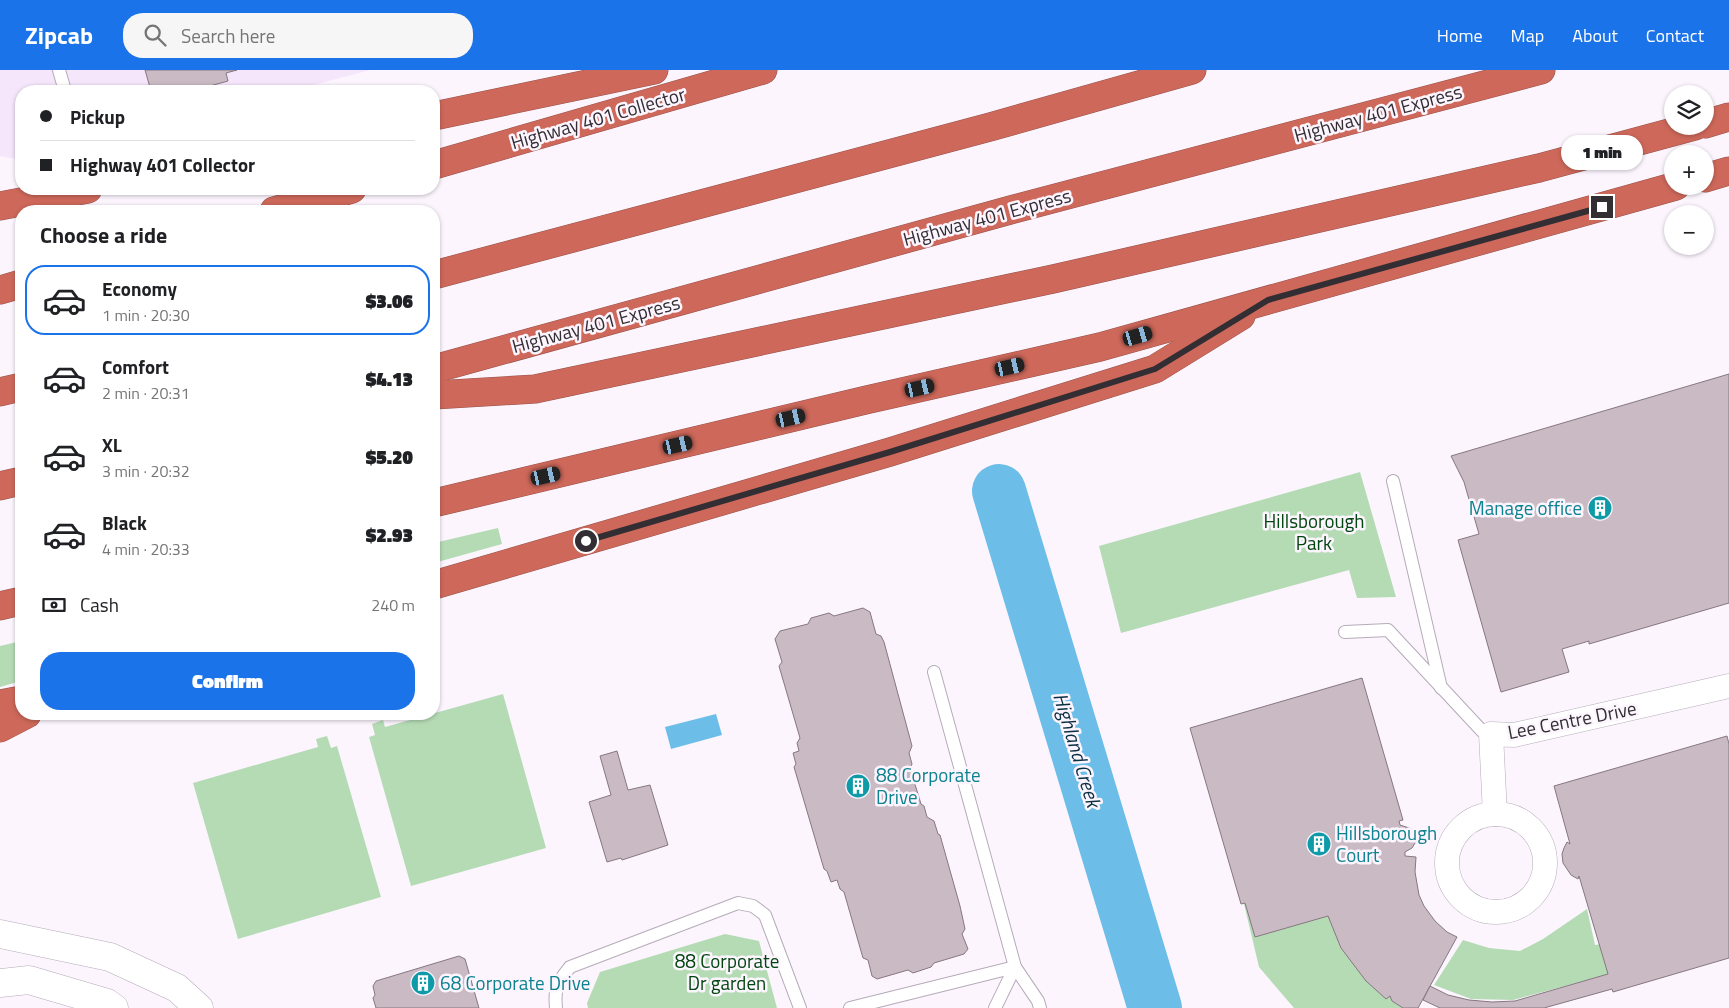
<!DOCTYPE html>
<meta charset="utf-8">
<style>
:root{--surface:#fff;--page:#f6f6f6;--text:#202124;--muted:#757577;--line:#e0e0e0;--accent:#1a73e8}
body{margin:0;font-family:"Titillium Web",sans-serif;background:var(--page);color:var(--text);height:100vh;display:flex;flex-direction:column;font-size:19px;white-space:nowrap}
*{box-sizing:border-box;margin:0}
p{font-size:16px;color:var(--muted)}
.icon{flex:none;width:28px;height:28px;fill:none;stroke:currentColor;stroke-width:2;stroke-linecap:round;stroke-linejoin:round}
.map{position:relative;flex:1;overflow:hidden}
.panel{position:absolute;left:15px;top:135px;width:425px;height:515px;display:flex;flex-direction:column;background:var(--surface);border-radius:20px;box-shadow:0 1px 4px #0004}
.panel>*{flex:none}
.banner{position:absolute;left:15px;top:15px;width:425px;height:110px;border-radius:20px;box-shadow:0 1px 4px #0004;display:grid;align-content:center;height:110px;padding:0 25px;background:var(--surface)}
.fabs{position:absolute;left:1664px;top:15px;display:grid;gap:10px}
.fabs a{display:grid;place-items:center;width:50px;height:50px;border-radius:50%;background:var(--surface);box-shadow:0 1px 4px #0004;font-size:25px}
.end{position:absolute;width:22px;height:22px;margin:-11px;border:6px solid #322e33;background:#fff;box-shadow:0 0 0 2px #fff}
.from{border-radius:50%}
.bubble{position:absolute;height:35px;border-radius:18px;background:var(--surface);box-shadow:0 1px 4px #0004;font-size:16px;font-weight:800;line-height:35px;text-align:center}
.car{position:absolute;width:15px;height:30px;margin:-15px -8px;border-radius:6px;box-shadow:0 0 4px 1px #0007;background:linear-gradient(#222 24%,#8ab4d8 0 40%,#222 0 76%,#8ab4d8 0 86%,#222 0)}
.banner b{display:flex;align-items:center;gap:18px;height:48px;font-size:19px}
.banner b+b{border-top:1px solid var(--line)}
.banner i{width:12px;height:12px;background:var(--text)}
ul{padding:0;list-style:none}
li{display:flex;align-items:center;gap:15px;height:70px;margin:0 10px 8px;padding:0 15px;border:2px solid transparent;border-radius:20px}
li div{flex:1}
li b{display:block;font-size:19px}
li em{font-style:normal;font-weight:800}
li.current{border-color:var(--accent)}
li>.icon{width:45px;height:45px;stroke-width:1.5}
h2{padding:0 25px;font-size:22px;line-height:60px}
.pay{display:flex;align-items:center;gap:12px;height:55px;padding:0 25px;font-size:19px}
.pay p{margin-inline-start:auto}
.action{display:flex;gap:10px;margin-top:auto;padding:10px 25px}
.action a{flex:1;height:58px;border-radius:20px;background:var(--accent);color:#fff;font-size:20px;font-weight:800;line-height:58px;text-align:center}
header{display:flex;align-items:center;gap:30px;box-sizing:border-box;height:70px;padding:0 25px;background:var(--accent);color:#fff}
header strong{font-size:24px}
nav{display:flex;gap:28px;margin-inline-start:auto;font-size:18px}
.search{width:350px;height:45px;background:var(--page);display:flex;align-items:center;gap:12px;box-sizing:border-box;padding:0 18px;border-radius:20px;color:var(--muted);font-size:19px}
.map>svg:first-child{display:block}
</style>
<header>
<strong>Zipcab</strong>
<div class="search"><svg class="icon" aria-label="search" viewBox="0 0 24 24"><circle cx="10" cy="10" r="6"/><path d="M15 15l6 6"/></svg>Search here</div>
<nav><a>Home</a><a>Map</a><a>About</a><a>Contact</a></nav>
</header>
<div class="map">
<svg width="1729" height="938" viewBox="0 0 1729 938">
<rect width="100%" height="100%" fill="#fcf5fe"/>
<path fill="#f5e6fb" d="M0,0H370L291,21H21V90L0,86Z"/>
<g fill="#b5dbb5">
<path d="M1360,402L1396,527L1357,528L1349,500L1121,563L1099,476Z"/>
<path d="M498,458L502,474L434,493V473Z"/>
<path d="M21,571V611L0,617V576Z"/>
<path d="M503,624L546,778L411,816L369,667L375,665L372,654L383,650L385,657Z"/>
<path d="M327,666L331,678L337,676L381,827L238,869L193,713L318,677L316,669Z"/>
<path d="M1330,810L1393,920L1392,931L1406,938H1294L1259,897L1244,834Z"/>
<path d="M1587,839L1595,875L1602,874L1610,904L1513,930L1471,929L1434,915L1463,870L1489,878L1520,881L1543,869Z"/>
<path d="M725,864L759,871L777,938H588L587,933L600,902Z"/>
</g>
<path fill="#6cbee9" d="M716,644L722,665L671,679L665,657Z"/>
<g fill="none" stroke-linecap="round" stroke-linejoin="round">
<path stroke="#6cbee9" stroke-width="54" d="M999,421L1155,938"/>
</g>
<g fill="#c9bac4" stroke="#867781">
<path d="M145,0H237L226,3L228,11L192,21H151Z"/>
<path d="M1729,304V533L1589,574V571L1562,579L1569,602L1501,622L1458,470L1479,464L1464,412L1451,386Z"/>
<path d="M863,538L870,542L876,564L881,566L884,572L912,676L909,683L912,694L910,698L921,734L924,736L927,747L934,751L938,764L940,765L960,836L965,859L962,864L968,879L964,884L934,893L931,897L913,903L908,900L877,909L872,906L868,890L863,888L844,822L840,819L837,810L831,812L827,801L824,799L794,697L796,694L793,683L799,681L797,673L800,668L779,596L782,592L775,569L780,561L808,554L811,548L829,543L834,546Z"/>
<path d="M1362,608L1403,750L1399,751L1400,755L1412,759L1415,764V773L1412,778L1405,782V786L1416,787L1415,802L1419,825L1424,836L1435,851L1447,862L1457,867L1418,938H1403L1392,931L1390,926L1386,929L1366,911L1341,878L1328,846L1255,867L1245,833L1241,834L1190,658Z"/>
<path d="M1727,666L1729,674V888L1613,922L1612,919L1544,938H1440L1423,930L1430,916L1448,925L1469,930L1492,932L1515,931L1608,904L1579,806L1578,809L1571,805L1563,793L1562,784L1564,778L1567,772L1570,774L1554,716Z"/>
<path d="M617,681L628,720L650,715L668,775L622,790L621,788L607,792L589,732L611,725L600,686Z"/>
<path d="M459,886L465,889L479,938H376L373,928L375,925L373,916L376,911Z"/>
</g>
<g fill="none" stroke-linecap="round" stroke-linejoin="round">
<defs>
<g id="lane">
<path d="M59,0L65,21"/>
<path d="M1393,411L1441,618"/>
<path d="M1345,562L1388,560L1482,661L1491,664"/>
<path d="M934,602L1015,897L995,938"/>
<path d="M556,938C554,918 557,913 570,897L738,833L753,836L765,845L800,938"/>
<path d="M850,938L1015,897L1038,931L1040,938"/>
</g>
<g id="street">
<circle cx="1496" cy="793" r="49"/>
<path d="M1495,744L1491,664L1514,665L1729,616"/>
</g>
<g id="secondary">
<path d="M0,864L110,887L177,918L199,938"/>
<path d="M0,913L29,910L107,933L114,938"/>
</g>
<g id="highway">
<path d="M434,46L654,0"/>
<path d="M1705,54L1729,47"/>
<path d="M434,95L763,0"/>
<path d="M1705,108L1729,101"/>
<path d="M0,136L88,119"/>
<path d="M274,141L352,119"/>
<path d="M434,205L990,57L1192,0"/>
<path d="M0,220L21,214"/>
<path d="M434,299L1014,139L1541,0"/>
<path d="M0,322L21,317"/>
<path d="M434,325L535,319L1053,209L1539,98L1695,56"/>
<path d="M0,416L21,411"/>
<path d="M434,433L866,330L1100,277L1676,116"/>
<path d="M434,515L890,382L1155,299L1241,246"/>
<path d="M0,536L21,531"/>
<path d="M0,634L21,630"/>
<path d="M0,658L27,644"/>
</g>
</defs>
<use href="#lane" stroke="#b5abb8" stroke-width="14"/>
<use href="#street" stroke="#b5abb8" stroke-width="25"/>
<use href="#secondary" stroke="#b5abb8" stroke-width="29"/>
<use href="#highway" stroke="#97544c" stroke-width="29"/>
<use href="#lane" stroke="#fff" stroke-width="12"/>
<use href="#street" stroke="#fff" stroke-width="24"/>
<use href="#secondary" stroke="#fff" stroke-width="28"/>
<use href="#highway" stroke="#cd685a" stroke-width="28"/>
</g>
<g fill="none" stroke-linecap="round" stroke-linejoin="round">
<path stroke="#322e33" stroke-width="6" d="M586,471L890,382L1155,299L1268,230L1602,137"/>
</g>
<defs>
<symbol id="building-disc" viewBox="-11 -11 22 22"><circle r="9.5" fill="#0f9aa8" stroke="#fcf5fe"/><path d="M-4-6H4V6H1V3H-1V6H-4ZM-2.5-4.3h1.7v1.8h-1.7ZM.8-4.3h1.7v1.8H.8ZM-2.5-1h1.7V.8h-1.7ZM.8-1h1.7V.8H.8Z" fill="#fff"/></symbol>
</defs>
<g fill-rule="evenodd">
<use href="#building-disc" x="1586" y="424" width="28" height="28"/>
<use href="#building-disc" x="844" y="702" width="28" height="28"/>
<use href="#building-disc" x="1305" y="760" width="28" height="28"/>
<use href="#building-disc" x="409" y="899" width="28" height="28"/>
</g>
<g text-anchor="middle" stroke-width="5" stroke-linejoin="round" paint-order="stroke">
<g font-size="19" fill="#322e33" stroke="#fcf5fe">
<text transform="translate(1378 43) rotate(-15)" y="7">Highway 401 Express</text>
<text transform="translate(598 48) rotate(-16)" y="7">Highway 401 Collector</text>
<text transform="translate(987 147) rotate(-15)" y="7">Highway 401 Express</text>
<text transform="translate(596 254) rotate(-15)" y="7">Highway 401 Express</text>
<text transform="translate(1572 650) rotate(-11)" y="7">Lee Centre Drive</text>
</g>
<g font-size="19" fill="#0d838f" stroke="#fcf5fe" text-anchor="start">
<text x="1582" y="445" text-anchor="end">Manage office</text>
<text x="876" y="712">88 Corporate<tspan x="876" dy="22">Drive</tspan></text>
<text x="1336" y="770">Hillsborough<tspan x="1336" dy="22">Court</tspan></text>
<text x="440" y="920">68 Corporate Drive</text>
</g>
<g font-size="19" fill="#02460f" stroke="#fcf5fe">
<text x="1314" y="458">Hillsborough<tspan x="1314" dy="22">Park</tspan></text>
<text x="727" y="898">88 Corporate<tspan x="727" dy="22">Dr garden</tspan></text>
</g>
<g font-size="20" font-style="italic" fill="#092f41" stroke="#fcf5fe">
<text transform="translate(1077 680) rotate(73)" y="7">Highland Creek</text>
</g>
</g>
</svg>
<div class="fabs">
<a><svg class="icon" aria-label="layers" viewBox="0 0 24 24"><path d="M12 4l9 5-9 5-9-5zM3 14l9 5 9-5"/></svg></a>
<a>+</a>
<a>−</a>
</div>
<i class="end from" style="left:586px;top:471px"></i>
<i class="end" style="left:1602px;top:137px"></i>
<div class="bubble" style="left:1561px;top:65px;width:82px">1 min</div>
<i class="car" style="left:1138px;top:266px;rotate:74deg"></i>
<i class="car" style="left:1010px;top:297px;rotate:77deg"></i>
<i class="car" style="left:920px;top:318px;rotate:77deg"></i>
<i class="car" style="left:791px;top:348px;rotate:77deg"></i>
<i class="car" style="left:678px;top:375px;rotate:77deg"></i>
<i class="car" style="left:546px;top:406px;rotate:77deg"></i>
<div class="banner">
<b><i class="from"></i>Pickup</b>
<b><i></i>Highway 401 Collector</b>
</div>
<section class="panel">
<h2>Choose a ride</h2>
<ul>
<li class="current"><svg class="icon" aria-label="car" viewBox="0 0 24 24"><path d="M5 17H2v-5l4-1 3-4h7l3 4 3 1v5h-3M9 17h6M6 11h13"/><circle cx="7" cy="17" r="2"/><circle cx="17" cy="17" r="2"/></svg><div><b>Economy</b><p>1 min · 20:30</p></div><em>$3.06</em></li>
<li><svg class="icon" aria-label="car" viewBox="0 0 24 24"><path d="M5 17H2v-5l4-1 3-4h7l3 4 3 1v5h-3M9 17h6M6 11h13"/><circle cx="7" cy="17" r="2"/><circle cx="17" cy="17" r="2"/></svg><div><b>Comfort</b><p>2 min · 20:31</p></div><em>$4.13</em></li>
<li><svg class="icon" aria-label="car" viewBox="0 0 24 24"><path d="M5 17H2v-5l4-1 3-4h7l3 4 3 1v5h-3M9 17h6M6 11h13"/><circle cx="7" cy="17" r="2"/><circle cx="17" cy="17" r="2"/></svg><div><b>XL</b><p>3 min · 20:32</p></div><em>$5.20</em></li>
<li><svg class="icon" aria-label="car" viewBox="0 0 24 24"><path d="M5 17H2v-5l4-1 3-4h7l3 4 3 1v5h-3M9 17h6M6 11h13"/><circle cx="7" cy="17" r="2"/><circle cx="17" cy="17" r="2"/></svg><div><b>Black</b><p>4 min · 20:33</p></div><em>$2.93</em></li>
</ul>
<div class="pay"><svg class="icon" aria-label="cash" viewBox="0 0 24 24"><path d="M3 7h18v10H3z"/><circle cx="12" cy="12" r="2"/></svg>Cash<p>240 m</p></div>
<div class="action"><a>Confirm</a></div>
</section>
</div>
